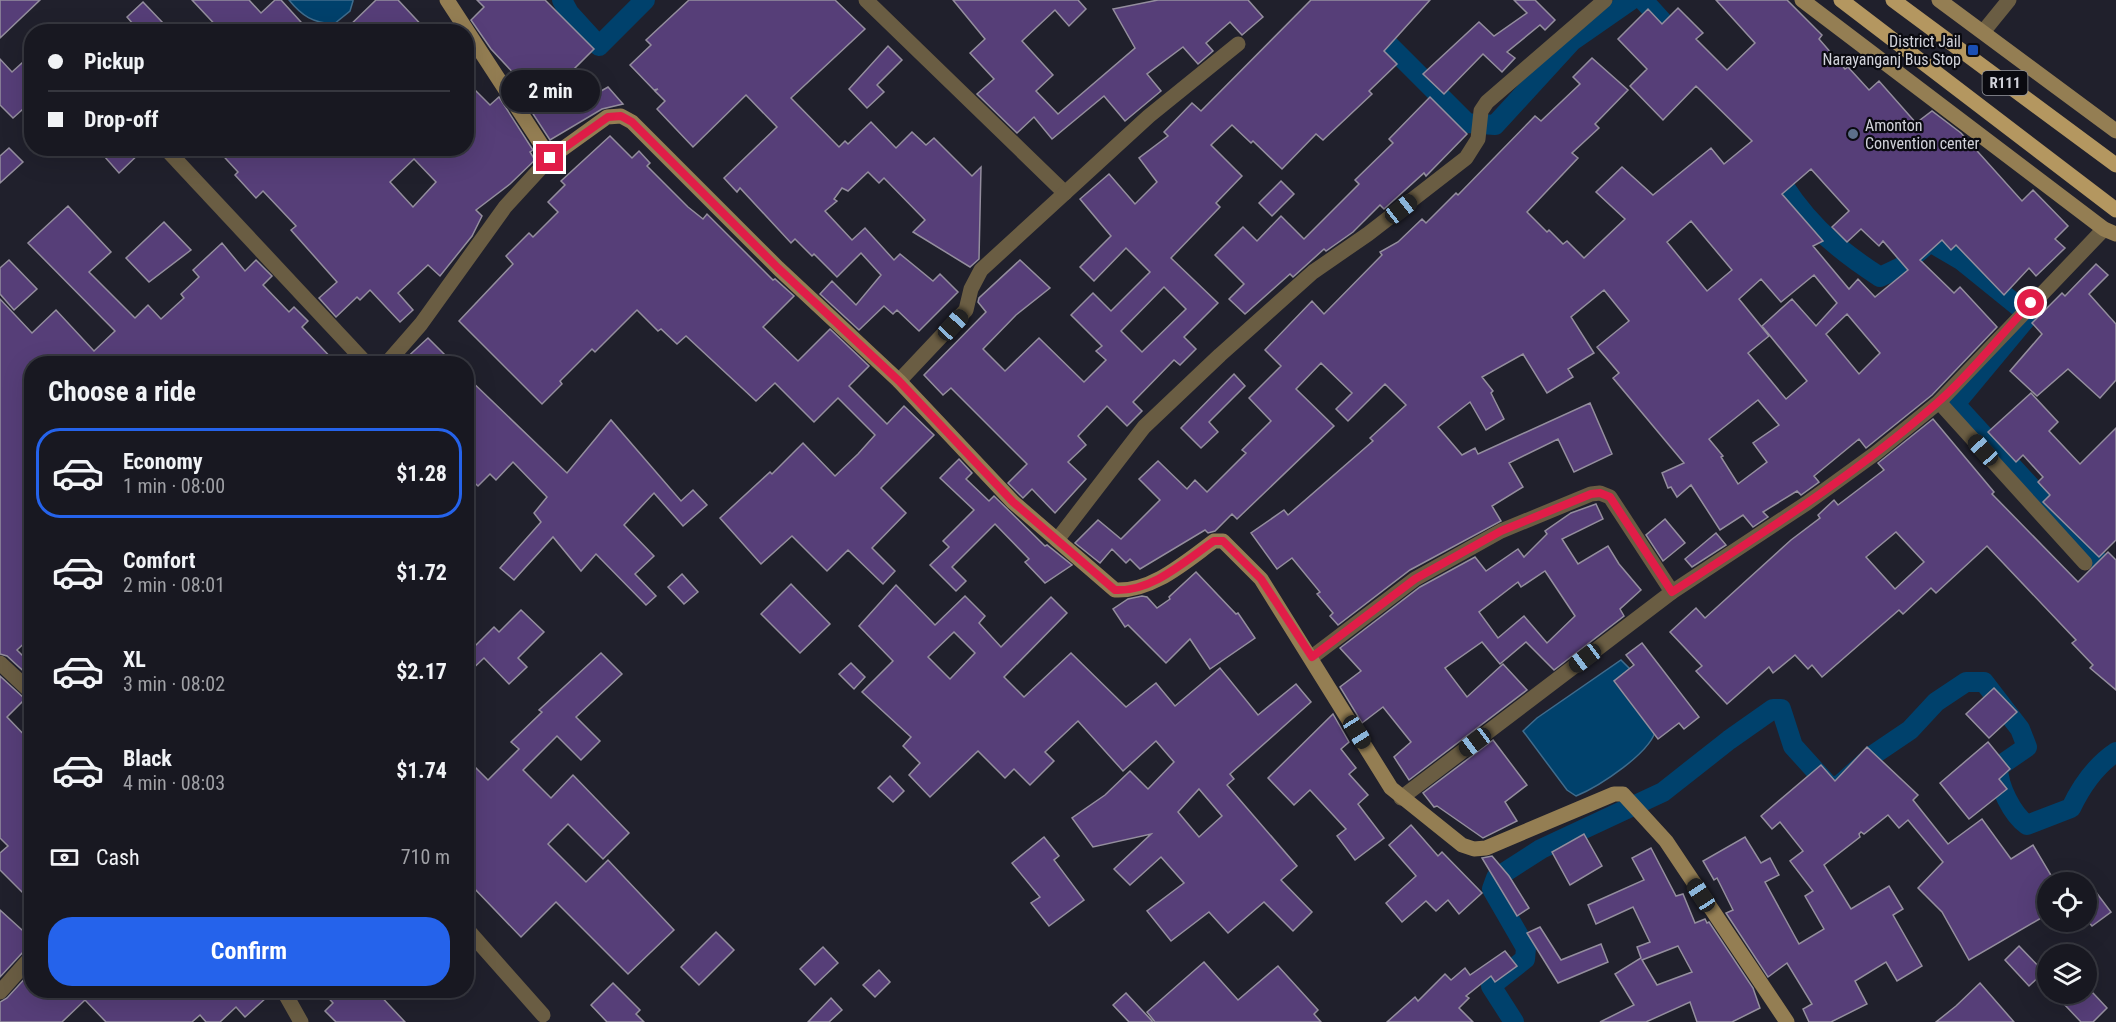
<!DOCTYPE html>
<meta charset="utf-8">
<style>
:root{--surface:#181821;--page:#21212a;--text:#f1f3f6;--muted:#9fa0a5;--line:#36373f;--accent:#2563eb}
body{margin:0;font-family:"Roboto Condensed",sans-serif;background:var(--page);color:var(--text);height:100vh;display:flex;flex-direction:column;font-size:22px;white-space:nowrap}
*{box-sizing:border-box;margin:0}
p{font-size:20px;color:var(--muted)}
.icon{flex:none;width:33px;height:33px;fill:none;stroke:currentColor;stroke-width:2;stroke-linecap:round;stroke-linejoin:round}
.map{position:relative;flex:1;overflow:hidden}
.drawer{position:absolute;left:24px;top:356px;width:450px;height:642px;display:flex;flex-direction:column;background:var(--surface);border-radius:24px;box-shadow:0 6px 24px #0002,0 0 0 2px var(--line)}
.drawer>*{flex:none}
.hud{position:absolute;left:24px;top:24px;width:450px;height:132px;border-radius:24px;box-shadow:0 6px 24px #0002,0 0 0 2px var(--line);display:grid;align-content:center;height:132px;padding:0 24px;background:var(--surface)}
.tools{position:absolute;left:2037px;top:872px;display:grid;gap:12px}
.tools a{display:grid;place-items:center;width:60px;height:60px;border-radius:50%;background:var(--surface);box-shadow:0 6px 24px #0002,0 0 0 2px var(--line);font-size:30px}
.end{position:absolute;width:27px;height:27px;margin:-14px;border:8px solid #e11d48;background:#fff;box-shadow:0 0 0 3px #fff}
.from{border-radius:50%}
.bubble{position:absolute;height:42px;border-radius:21px;background:var(--surface);box-shadow:0 6px 24px #0002,0 0 0 2px var(--line);font-size:20px;font-weight:700;line-height:42px;text-align:center}
.car{position:absolute;width:18px;height:36px;margin:-18px -9px;border-radius:8px;box-shadow:0 0 4px 2px #0007;background:linear-gradient(#222 24%,#8ab4d8 0 40%,#222 0 76%,#8ab4d8 0 86%,#222 0)}
.hud b{display:flex;align-items:center;gap:21px;height:57px;font-size:22px}
.hud b+b{border-top:2px solid var(--line)}
.hud i{width:15px;height:15px;background:var(--text)}
ul{padding:0;list-style:none}
li{display:flex;align-items:center;gap:18px;height:90px;margin:0 12px 9px;padding:0 12px;border:3px solid transparent;border-radius:24px}
li div{flex:1}
li b{display:block;font-size:22px}
li em{font-style:normal;font-weight:700}
li.current{border-color:var(--accent)}
li>.icon{width:54px;height:54px;stroke-width:1.5}
h2{padding:0 24px;font-size:27px;line-height:72px}
.pay{display:flex;align-items:center;gap:15px;height:66px;padding:0 24px;font-size:22px}
.pay p{margin-inline-start:auto}
.cta{display:flex;gap:12px;margin-top:auto;padding:12px 24px}
.cta a{flex:1;height:69px;border-radius:24px;background:var(--accent);color:#fff;font-size:24px;font-weight:700;line-height:69px;text-align:center}
.map>svg:first-child{display:block}
</style>
<div class="map">
<svg width="2116" height="1022" viewBox="0 0 2116 1022">
<rect width="100%" height="100%" fill="#20202c"/>
<g fill="#00416c" stroke="#3f6c8d" stroke-width="1.5">
<path d="M289,0H353V1L350,11L334,24C313,23 302,16 289,0Z"/>
<path d="M1621,660L1631,670L1656,728C1653,752 1598,787 1576,796L1567,790L1523,731L1537,718Z"/>
</g>
<g fill="none" stroke-linecap="round" stroke-linejoin="round">
<g stroke="#00416c" stroke-width="20">
<path d="M562,0L569,13L599,46L645,0"/>
<path d="M1330,0L1367,23L1467,123L1495,125L1572,41L1631,0"/>
<path d="M1643,0L1682,43"/>
<path d="M1773,168C1801,218 1832,246 1880,277L1901,267L1930,242L1961,260L2029,315L1955,404L2116,580"/>
<path d="M1514,1022L1491,986L1525,959L1526,948L1492,889L1496,878L1541,849L1663,792L1729,740L1773,709H1781L1793,746L1831,788L1841,784L1873,755L1910,730L1936,702L1966,682H1984L2020,729L2027,747L1998,767C1998,786 2012,814 2027,825L2071,808C2082,785 2095,766 2116,752"/>
</g>
</g>
<g fill="#563e78" stroke="#948e9e" stroke-width="1.5" fill-rule="evenodd">
<path d="M0,0H40L0,38Z"/>
<path d="M192,0H249L261,13L275,0H281L310,32H222Z"/>
<path d="M376,0H398L428,32H343Z"/>
<path d="M477,0H545L594,49L573,70L589,98L608,87L623,104L602,109L550,140L513,83L518,78L491,49L471,20L484,7Z"/>
<path d="M689,0H835L865,29L791,98L839,147L845,141L848,144L871,122L896,148L912,132L926,145L934,138L972,176L981,167L979,259L970,267L913,232L925,220L884,178L879,183L868,172L848,191L842,188L834,199L837,201L825,211L852,240L865,228L894,260L900,254L933,281L940,274L958,292L919,331L897,310L893,314L884,306L859,330L820,294L832,281L856,305L881,275L861,253L837,277L814,254L812,256L795,239L791,243L740,188L737,192L724,178L777,127L746,95L693,147L657,109L665,101L655,91L658,89L654,90L630,65L651,45L646,40Z"/>
<path d="M953,0H1078L1086,9L1069,26L1055,10L1022,41L1053,75L1036,91L1058,114L1135,48L1113,9L1158,0H1248L1263,17L1242,35L1230,22L1206,43L1213,51L1198,64L1183,47L1147,74L1161,91L1125,121L1104,96L1052,139L1034,117L1017,133L977,94L994,79L970,53L985,39Z"/>
<path d="M1311,0H1430L1384,51L1397,64L1369,91L1372,94L1323,140L1316,134L1282,169L1253,141L1251,143L1232,125L1211,145L1242,176L1216,203L1220,207L1171,258L1218,303L1184,337L1196,349L1180,365L1174,360L1133,402L1142,411L1127,426L1107,406L1078,436L1086,445L1068,462L1086,479L1055,513L1032,489L1023,498L1008,483L1027,464L951,388L943,395L924,375L986,312L978,302L979,298L1020,260L1050,288L1016,315L983,349L1005,371L1039,338L1084,382L1106,360L1096,351L1102,346L1071,315L1093,293L1111,311L1150,272L1126,248L1094,281L1080,267L1111,236L1080,199L1109,174L1135,204L1157,182L1139,158L1168,136L1164,132L1192,103L1201,111ZM1164,287L1186,309L1142,352L1121,331Z"/>
<path d="M1514,0H1535L1555,20L1545,30L1540,25L1507,52L1515,58L1502,72L1483,54L1444,94L1423,74L1479,22L1494,36L1527,13Z"/>
<path d="M1716,0H1787L1822,35L1819,39L1845,69L1848,67L1869,90L1879,81L1916,123L1932,111L1961,133L2022,201L2033,190L2068,226L2055,239L2065,248L2036,276L2029,268L2004,295L1956,245L1951,250L1942,240L1920,260L1954,293L1960,287L1997,327L1932,395L1866,448L1859,439L1814,476L1819,482L1801,495L1797,491L1763,512L1768,517L1753,527L1743,515L1720,530L1691,485L1677,497L1671,487L1668,488L1662,473L1684,463L1613,378L1619,373L1597,347L1629,321L1604,290L1571,317L1594,353L1568,369L1573,377L1547,393L1523,354L1482,377L1493,391L1491,393L1504,419L1486,430L1470,402L1438,427L1462,455L1475,448L1478,454L1590,403L1612,454L1574,472L1558,439L1509,463L1523,487L1492,506L1501,521L1410,570L1338,625L1330,616L1333,613L1317,594L1320,592L1292,558L1277,569L1251,533L1284,510L1288,515L1373,441L1370,438L1406,405L1385,384L1348,421L1336,409L1352,393L1321,363L1296,389L1334,426L1237,519L1232,514L1215,531L1208,533L1205,530L1140,569L1130,559L1126,563L1112,549L1100,563L1075,543L1098,520L1121,539L1160,500L1139,479L1158,461L1187,489L1195,480L1207,492L1246,453L1242,450L1271,421L1249,398L1281,366L1265,350L1312,301L1324,314L1382,255L1380,252L1398,242L1422,219L1426,223L1456,193L1458,195L1535,116L1541,121L1580,84L1573,77L1592,58L1628,90L1595,124L1599,128L1572,153L1578,158L1527,212L1547,232L1549,230L1563,244L1567,241L1584,258L1625,219L1596,192L1622,167L1653,195L1711,148L1724,164L1752,141L1696,86L1663,120L1630,86L1647,69L1618,39L1648,9L1662,24L1678,8L1703,33L1696,39L1727,70L1755,43ZM1811,169L1849,211L1832,227L1847,242L1861,229L1879,246L1883,241L1908,270L1875,297L1858,279L1849,289L1813,246L1823,241L1782,194ZM1691,221L1732,270L1707,291L1667,242ZM1814,275L1837,303L1816,326L1792,299L1762,326L1807,381L1786,399L1748,353L1769,336L1739,299L1761,279L1781,302ZM1847,314L1880,353L1859,374L1826,334ZM1758,400L1779,425L1753,443L1767,462L1738,484L1721,457L1723,456L1709,439Z"/>
<path d="M143,2L163,23L154,32H140L127,17Z"/>
<path d="M888,46L902,60L877,85L884,92L867,108L849,89Z"/>
<path d="M32,54V101L13,118L0,105V59L12,72Z"/>
<path d="M466,81L490,105L499,97L533,150L530,152L535,160L510,184L476,210L482,216L472,236L440,276L428,265L398,293L413,310L400,322L370,290L360,300L357,297L336,317L319,298L337,282L291,230L296,226L263,191L256,198L235,175L238,172L216,148H466ZM414,159L436,182L413,207L390,182Z"/>
<path d="M1430,97L1467,134L1426,176L1424,173L1384,209L1380,205L1353,232L1326,251L1324,249L1293,277L1290,274L1245,314L1229,299L1244,284L1215,255L1243,227L1257,241L1281,216L1304,239L1359,184L1355,180L1393,143L1389,139Z"/>
<path d="M610,136L632,158L639,151L650,163L647,166L688,207L703,219L707,214L773,280L775,279L794,296L763,327L798,361L830,329L869,366L849,386L887,424L904,406L934,435L881,488L906,513L872,548L895,571L883,584L848,550L827,571L792,536L761,564L720,518L770,472L772,474L803,443L835,476L858,454L875,435L838,398L814,422L775,383L756,401L686,336L677,344L661,329L658,331L637,310L595,352L592,349L560,381L562,384L542,404L459,321L513,264L506,256L529,233L533,237L558,212L548,202L565,185L561,181Z"/>
<path d="M9,148L23,162L0,183V156Z"/>
<path d="M97,148H145L119,173Z"/>
<path d="M1281,181L1294,194L1272,216L1259,203Z"/>
<path d="M68,206L111,252L89,272L135,318L148,305L161,319L184,298L181,294L199,277L193,270L222,243L245,271L256,260L272,276L263,285L289,312L294,307L308,321L302,327L336,363H32V636L17,650L32,665V679L7,656L0,654V299L32,333L56,310L94,351L115,331L28,243Z"/>
<path d="M164,222L191,250L149,282L126,258Z"/>
<path d="M9,260L37,289L14,310L0,294V268Z"/>
<path d="M2096,264L2108,275L2089,294L2116,324V380L2100,398L2068,369L2037,396L2010,371L2042,334L2032,323L2062,293L2065,296Z"/>
<path d="M428,338L453,363H401Z"/>
<path d="M1234,374L1245,386L1209,422L1218,432L1201,448L1181,428Z"/>
<path d="M466,376L567,473L611,420L681,501L693,490L707,505L683,526L654,493L624,525L654,556L635,574L656,596L646,605L596,554L581,571L553,537L514,580L500,568L541,522L534,513L547,497L513,462L496,480L490,474L478,486L466,475Z"/>
<path d="M2031,393L2058,422L2049,431L2080,464L2116,428V540L2099,557L2043,502L2050,495L2038,482L2043,477L2023,455L2016,462L1988,432Z"/>
<path d="M1933,419L1994,492L1992,494L2078,582L2108,552L2116,560V690L2090,668L2093,665L2072,643L2076,640L1987,546L1936,593L1931,588L1903,614L1899,610L1822,677L1812,665L1808,669L1795,655L1773,673L1769,667L1727,704L1696,671L1702,666L1670,632L1696,608L1705,618L1791,540L1820,518L1818,515L1834,500L1838,505L1884,470L1878,463ZM1896,532L1924,562L1895,589L1866,557Z"/>
<path d="M959,459L972,473L966,479L989,501L994,496L1045,546L1047,545L1072,565L1045,583L1025,562L1029,559L995,524L952,567L966,581L956,591L930,565L949,547L943,541L974,510L940,478Z"/>
<path d="M1596,504L1603,519L1562,539L1578,564L1608,546L1619,564L1641,590L1620,609L1624,616L1554,670L1526,642L1500,664L1482,642L1445,668L1467,697L1503,664L1527,690L1409,780L1394,757L1411,742L1383,707L1362,723L1340,687L1361,671L1340,648L1420,587L1475,557L1486,571L1518,549L1524,557L1547,534L1545,531L1571,513ZM1545,571L1575,616L1547,643L1524,616L1498,638L1479,612L1518,582L1521,587Z"/>
<path d="M1665,519L1685,543L1663,561L1646,535Z"/>
<path d="M1716,533L1726,545L1692,567L1685,559Z"/>
<path d="M1196,572L1236,614L1238,613L1255,638L1210,669L1190,639L1166,663L1128,625L1125,627L1113,609L1128,599L1142,596L1147,597L1157,608L1170,599L1169,597Z"/>
<path d="M682,574L698,592L684,604L668,587Z"/>
<path d="M791,584L830,624L800,653L761,614Z"/>
<path d="M896,585L935,625L965,596L985,616L979,623L1001,647L1051,597L1067,613L1004,677L1024,697L1071,653L1126,707L1156,683L1175,706L1220,668L1258,715L1296,684L1311,702L1230,774L1234,779L1227,785L1297,866L1281,880L1312,912L1293,931L1264,902L1228,933L1209,912L1171,941L1147,911L1184,883L1161,857L1130,885L1114,869L1151,834L1093,847L1072,818L1105,795L1130,771L1148,789L1174,762L1156,741L1123,771L1078,721L1045,752L1054,761L1030,785L1014,769L1005,778L978,751L930,797L909,775L920,763L903,746L911,737L862,692L893,661L859,626ZM954,632L975,653L950,679L928,657ZM1199,789L1222,816L1199,837L1178,812Z"/>
<path d="M521,610L544,632L518,658L527,667L509,684L484,658L466,675V637L475,646L494,627L499,632Z"/>
<path d="M1642,643L1699,717L1684,729L1679,723L1658,739L1614,681L1634,665L1626,655Z"/>
<path d="M601,653L622,674L576,717L600,741L581,760L557,736L523,770L551,798L573,775L629,833L603,859L568,824L548,844L586,882L608,860L674,930L628,974L556,902L521,937L471,885L474,882L466,875V758L488,780L519,749L511,742L542,712L539,710Z"/>
<path d="M851,663L865,677L854,689L839,674Z"/>
<path d="M0,676L25,699L7,717L32,743V902L0,870V853L8,846L0,838Z"/>
<path d="M1994,688L2017,712L1989,738L1966,714Z"/>
<path d="M1333,714L1349,742L1341,749L1356,768L1349,774L1368,795L1358,804L1384,838L1355,860L1337,836L1346,829L1310,790L1294,805L1268,778Z"/>
<path d="M1493,740L1527,785L1505,802L1517,821L1483,838L1437,806L1434,807L1423,793Z"/>
<path d="M1988,742L2010,769L1999,779L2007,789L1969,819L1940,783Z"/>
<path d="M1867,747L1918,795L1913,800L1948,844L1982,819L2011,859L2033,845L2055,882H2048V914L1969,960L1942,912L1918,888L1943,862L1908,820L1899,828L1888,815L1864,834L1861,832L1859,834L1860,837L1824,865L1851,909L1889,886L1903,909L1893,915L1922,966L1897,981L1886,962L1855,981L1867,1004L1831,1022H1809L1803,1009L1812,1004L1787,963L1768,977L1726,913L1733,910L1717,878L1714,880L1703,861L1745,837L1761,863L1770,858L1779,875L1765,882L1799,944L1824,929L1805,896L1813,891L1790,861L1803,851L1780,822L1772,829L1761,816L1821,765L1835,781Z"/>
<path d="M890,776L904,791L893,802L878,788Z"/>
<path d="M1411,825L1438,856L1442,852L1482,893L1459,914L1448,900L1436,911L1426,901L1402,922L1386,903L1416,876L1389,845Z"/>
<path d="M1584,834L1602,866L1570,885L1552,852Z"/>
<path d="M1044,837L1059,856L1054,860L1084,900L1049,926L1031,903L1040,897L1012,863Z"/>
<path d="M1651,848L1676,896L1683,894L1695,923L1705,919L1707,923L1709,922L1753,988L1760,1008L1732,1022H1697L1690,1002L1646,1022H1600L1634,1005L1615,974L1641,958L1637,947L1650,942L1633,907L1596,924L1588,905L1644,880L1632,858ZM1678,946L1692,972L1657,985L1642,960Z"/>
<path d="M1492,856L1509,876L1529,908L1517,916L1482,858Z"/>
<path d="M2086,879L2111,912L2092,926L2086,919Z"/>
<path d="M0,910L32,939V947L25,950L0,977Z"/>
<path d="M1540,927L1561,960L1601,944L1608,962L1558,983L1527,933Z"/>
<path d="M716,932L734,950L699,985L681,967Z"/>
<path d="M2019,946L2044,972L2029,986L2005,960Z"/>
<path d="M823,947L838,963L815,985L800,969Z"/>
<path d="M1505,951L1517,966L1495,982L1491,976L1466,996L1469,998L1459,1008L1473,1022H1387L1415,997L1418,1001L1445,974L1451,980L1465,968L1470,975Z"/>
<path d="M1204,962L1238,1000L1278,966L1318,1010L1314,1014L1321,1022H1155L1147,1012Z"/>
<path d="M879,970L890,982L875,997L863,985Z"/>
<path d="M29,974L32,977V990H259L266,998L245,1017L236,1007L220,1022H206L200,1015L192,1022H106L85,1000L62,1022H0V1002L7,998Z"/>
<path d="M613,983L640,1010L636,1014L644,1022H607L591,1005Z"/>
<path d="M1980,983L2014,1022H1936L1956,1006Z"/>
<path d="M321,990H375L405,1022H336L325,1011L333,1003Z"/>
<path d="M1126,993L1153,1022H1129L1113,1005Z"/>
<path d="M2076,993H2093L2107,1008L2093,1022H2081L2064,1004Z"/>
<path d="M831,998L842,1010L829,1022H808Z"/>
</g>
<g fill="none" stroke-linecap="round" stroke-linejoin="round">
<g stroke="#6a5d43" stroke-width="15">
<path d="M866,0L1065,193"/>
<path d="M1983,32L2009,0"/>
<path d="M165,148L366,363"/>
<path d="M387,363L421,324L505,207L550,158"/>
<path d="M899,381L966,310L971,289L981,270L1149,116L1238,44"/>
<path d="M1939,402L2085,563"/>
<path d="M1057,540L1144,427L1220,355L1313,272L1368,234L1466,158L1478,139L1481,111L1487,102L1605,0"/>
<path d="M1312,657L1415,579L1501,531L1591,494L1600,493L1610,497L1672,592"/>
<path d="M0,663L32,693"/>
<path d="M1401,798L1672,592L1807,503L1876,453L1939,402L2104,229"/>
<path d="M466,928L543,1015"/>
<path d="M283,990L301,1022"/>
<path d="M0,992L32,956"/>
</g>
<g stroke="#947e53" stroke-width="15">
<path d="M447,0L550,158L607,117L621,116L632,122L778,268L899,381L1013,502L1115,590C1152,592 1185,562 1214,541H1223L1261,579L1391,788L1462,845L1474,849L1486,848L1614,794H1623L1666,841L1787,1022"/>
<path d="M1802,0L2104,229L2116,234"/>
<path d="M1939,0L2116,131"/>
</g>
<g stroke="#b49760" stroke-width="15">
<path d="M1841,0L2116,210"/>
<path d="M1893,0L2116,165"/>
</g>
</g>
<g fill="none" stroke-linecap="round" stroke-linejoin="round">
<path stroke="#e11d48" stroke-width="8" d="M550,158L608,117L621,116L632,122L778,268L899,381L1013,502L1115,590C1152,592 1185,561 1214,541H1223L1261,579L1312,657L1415,579L1501,531L1591,494L1600,493L1610,497L1672,592C1763,533 1855,475 1937,403C1971,374 2000,335 2031,303"/>
</g>
<rect fill="#1a4fb4" stroke="#0a0a10" stroke-width="2" x="1967" y="44" width="12" height="12" rx="3"/>
<circle fill="#5c6f8a" stroke="#0a0a10" stroke-width="2" cx="1853" cy="134" r="6"/>
<g text-anchor="middle" stroke-width="4.5" stroke-linejoin="round" paint-order="stroke">
<rect fill="#0a0a10" stroke="#95969d" stroke-width="1.5" x="1982.5" y="71" width="45" height="24" rx="4.5"/>
<g font-size="15" font-weight="bold" fill="#d1d2da">
<text x="2005" y="88">R111</text>
</g>
<g font-size="16" fill="#d1d2da" stroke="#0a0a10" text-anchor="end">
<text x="1961" y="47">District Jail<tspan x="1961" dy="18">Narayanganj Bus Stop</tspan></text>
<text x="1865" y="131" text-anchor="start">Amonton<tspan x="1865" dy="18">Convention center</tspan></text>
</g>
</g>
</svg>
<div class="tools">
<a><svg class="icon" aria-label="locate" viewBox="0 0 24 24"><circle cx="12" cy="12" r="6"/><path d="M12 2v4M12 18v4M2 12h4M18 12h4"/></svg></a>
<a><svg class="icon" aria-label="layers" viewBox="0 0 24 24"><path d="M12 4l9 5-9 5-9-5zM3 14l9 5 9-5"/></svg></a>
</div>
<i class="end from" style="left:2031px;top:303px"></i>
<i class="end" style="left:550px;top:158px"></i>
<div class="bubble" style="left:501px;top:70px;width:99px">2 min</div>
<i class="car" style="left:1401px;top:209px;rotate:52deg"></i>
<i class="car" style="left:953px;top:325px;rotate:43deg"></i>
<i class="car" style="left:1983px;top:450px;rotate:318deg"></i>
<i class="car" style="left:1585px;top:658px;rotate:233deg"></i>
<i class="car" style="left:1357px;top:732px;rotate:148deg"></i>
<i class="car" style="left:1475px;top:742px;rotate:233deg"></i>
<i class="car" style="left:1701px;top:895px;rotate:327deg"></i>
<div class="hud">
<b><i class="from"></i>Pickup</b>
<b><i></i>Drop-off</b>
</div>
<section class="drawer">
<h2>Choose a ride</h2>
<ul>
<li class="current"><svg class="icon" aria-label="car" viewBox="0 0 24 24"><path d="M5 17H2v-5l4-1 3-4h7l3 4 3 1v5h-3M9 17h6M6 11h13"/><circle cx="7" cy="17" r="2"/><circle cx="17" cy="17" r="2"/></svg><div><b>Economy</b><p>1 min · 08:00</p></div><em>$1.28</em></li>
<li><svg class="icon" aria-label="car" viewBox="0 0 24 24"><path d="M5 17H2v-5l4-1 3-4h7l3 4 3 1v5h-3M9 17h6M6 11h13"/><circle cx="7" cy="17" r="2"/><circle cx="17" cy="17" r="2"/></svg><div><b>Comfort</b><p>2 min · 08:01</p></div><em>$1.72</em></li>
<li><svg class="icon" aria-label="car" viewBox="0 0 24 24"><path d="M5 17H2v-5l4-1 3-4h7l3 4 3 1v5h-3M9 17h6M6 11h13"/><circle cx="7" cy="17" r="2"/><circle cx="17" cy="17" r="2"/></svg><div><b>XL</b><p>3 min · 08:02</p></div><em>$2.17</em></li>
<li><svg class="icon" aria-label="car" viewBox="0 0 24 24"><path d="M5 17H2v-5l4-1 3-4h7l3 4 3 1v5h-3M9 17h6M6 11h13"/><circle cx="7" cy="17" r="2"/><circle cx="17" cy="17" r="2"/></svg><div><b>Black</b><p>4 min · 08:03</p></div><em>$1.74</em></li>
</ul>
<div class="pay"><svg class="icon" aria-label="cash" viewBox="0 0 24 24"><path d="M3 7h18v10H3z"/><circle cx="12" cy="12" r="2"/></svg>Cash<p>710 m</p></div>
<div class="cta"><a>Confirm</a></div>
</section>
</div>
